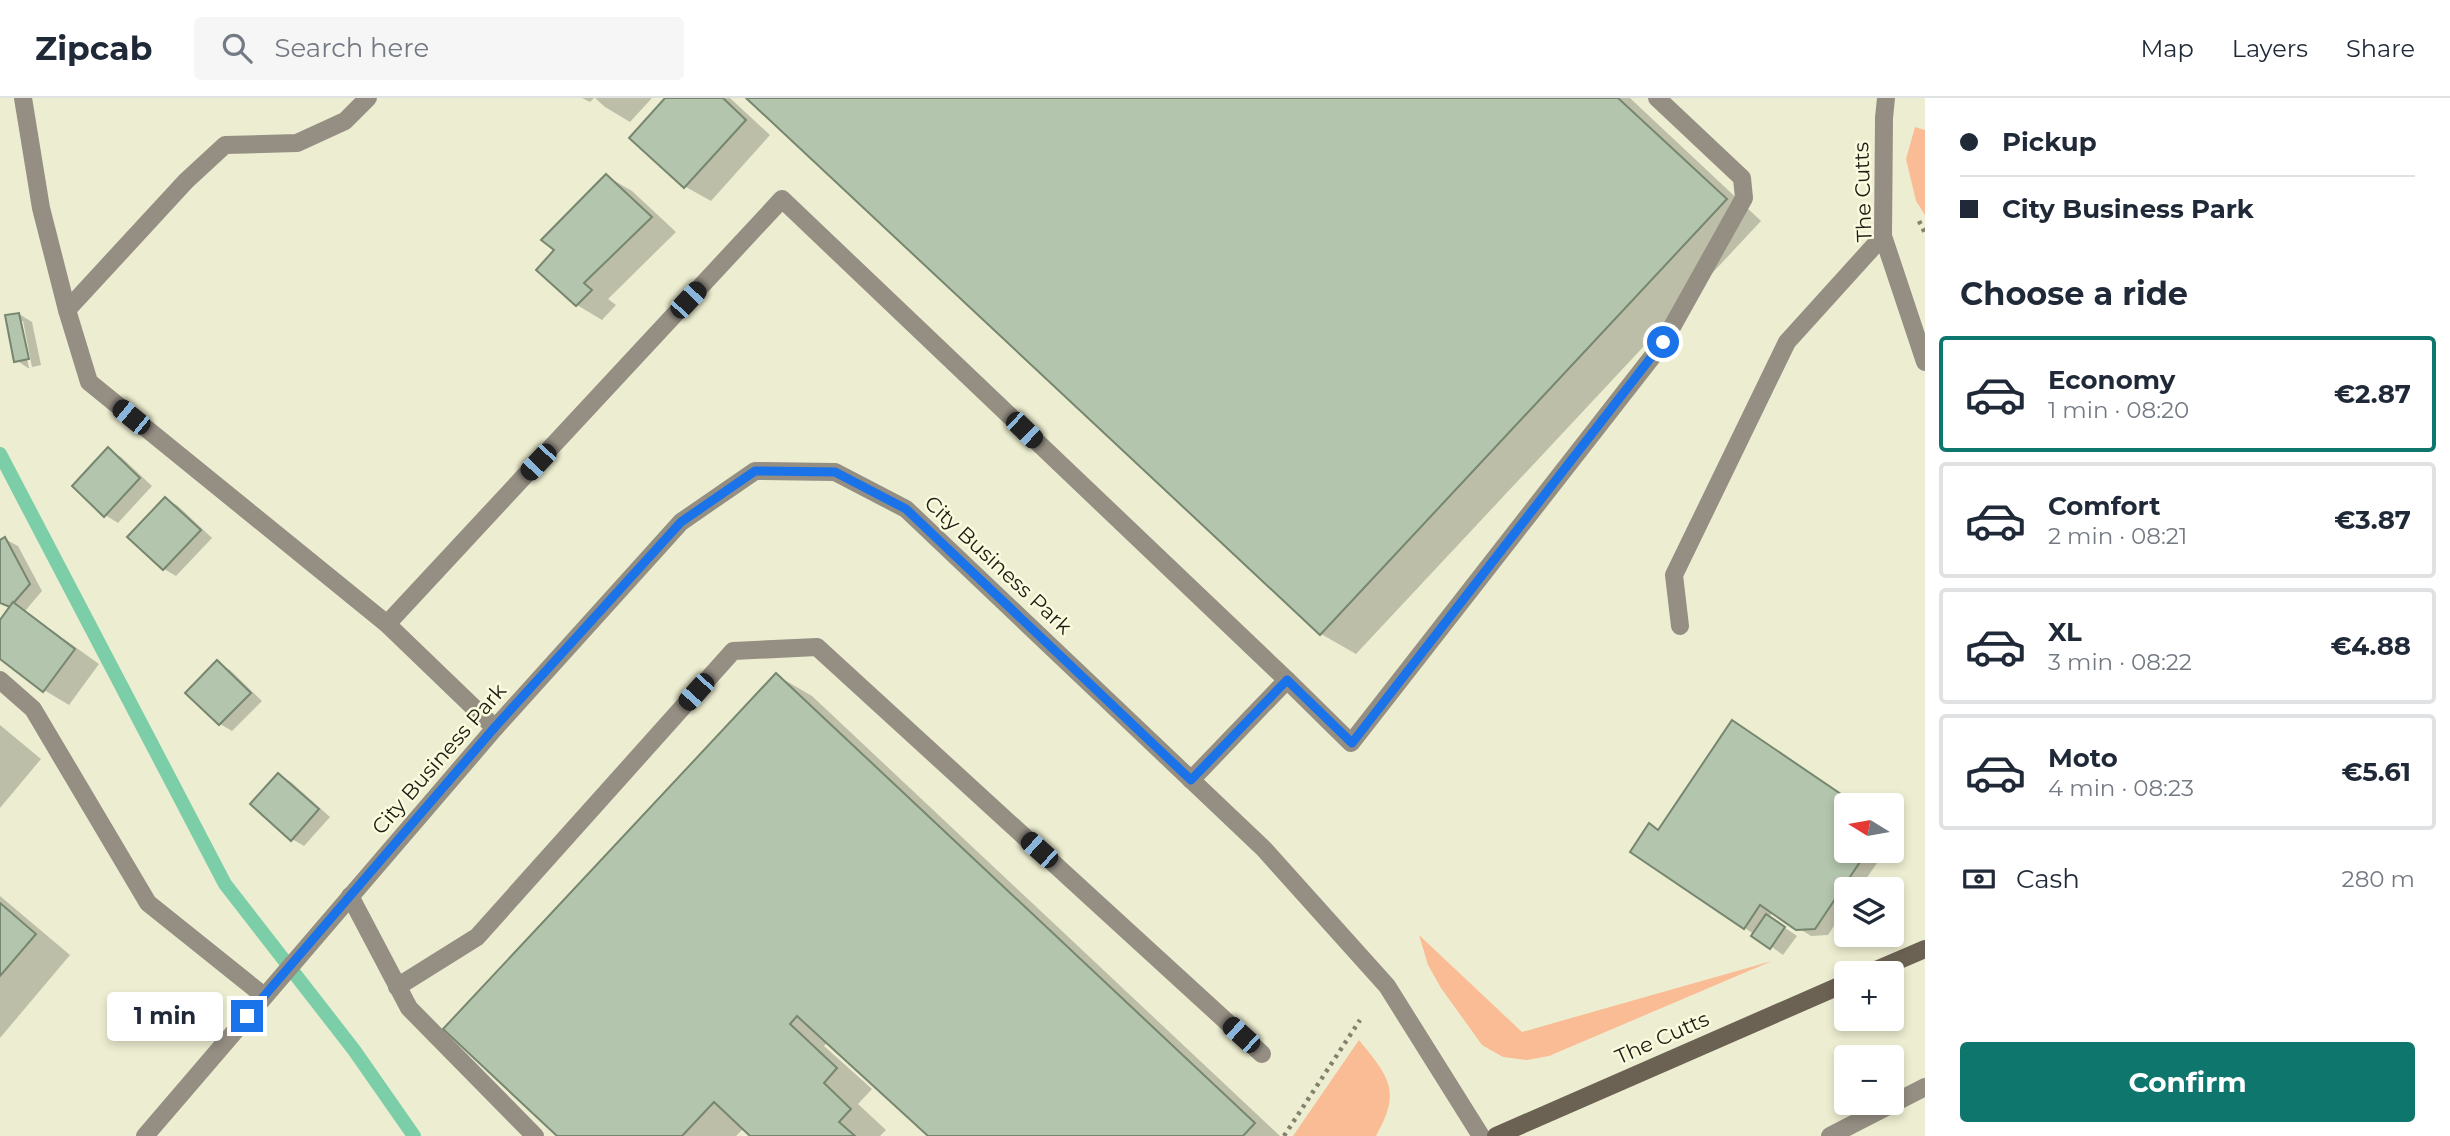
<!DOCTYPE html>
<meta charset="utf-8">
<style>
:root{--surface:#fff;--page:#f6f6f7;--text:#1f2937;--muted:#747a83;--line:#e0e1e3;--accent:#0f766e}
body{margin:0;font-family:Montserrat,sans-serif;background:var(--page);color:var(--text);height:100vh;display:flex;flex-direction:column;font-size:26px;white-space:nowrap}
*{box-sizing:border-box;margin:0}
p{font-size:23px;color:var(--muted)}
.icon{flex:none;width:38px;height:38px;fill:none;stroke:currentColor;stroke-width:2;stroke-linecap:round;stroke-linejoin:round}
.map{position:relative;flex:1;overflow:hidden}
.details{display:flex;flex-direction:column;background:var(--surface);width:525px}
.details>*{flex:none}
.top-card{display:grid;align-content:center;height:154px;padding:0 35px;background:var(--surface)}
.needle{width:46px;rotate:281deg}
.tools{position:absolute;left:1834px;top:695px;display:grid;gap:14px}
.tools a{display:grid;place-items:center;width:70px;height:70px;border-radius:7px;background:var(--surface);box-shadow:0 4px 10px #0003;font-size:35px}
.end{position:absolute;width:32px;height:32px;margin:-16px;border:9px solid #1a73e8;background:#fff;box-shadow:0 0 0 4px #fff}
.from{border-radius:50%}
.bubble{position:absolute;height:49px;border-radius:7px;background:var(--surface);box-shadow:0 4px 10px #0003;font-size:23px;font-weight:700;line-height:49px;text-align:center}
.car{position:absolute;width:21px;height:42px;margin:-21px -10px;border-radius:9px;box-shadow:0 0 5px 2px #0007;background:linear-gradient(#222 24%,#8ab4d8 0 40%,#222 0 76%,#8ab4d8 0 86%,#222 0)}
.top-card b{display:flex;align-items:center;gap:24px;height:66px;font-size:26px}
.top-card b+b{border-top:2px solid var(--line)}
.top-card i{width:18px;height:18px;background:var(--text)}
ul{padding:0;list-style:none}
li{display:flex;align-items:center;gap:21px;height:116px;margin:0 14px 10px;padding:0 21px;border:4px solid var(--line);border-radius:7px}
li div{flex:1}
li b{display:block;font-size:26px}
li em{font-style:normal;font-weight:700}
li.on{border-color:var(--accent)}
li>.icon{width:63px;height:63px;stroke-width:1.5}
h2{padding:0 35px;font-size:32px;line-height:84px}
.pay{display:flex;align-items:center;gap:18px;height:77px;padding:0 35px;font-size:26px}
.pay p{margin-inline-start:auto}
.cta{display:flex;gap:14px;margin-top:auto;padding:14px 35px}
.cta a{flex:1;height:80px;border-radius:7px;background:var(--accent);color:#fff;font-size:28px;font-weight:700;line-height:80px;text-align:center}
header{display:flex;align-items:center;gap:42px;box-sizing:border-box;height:98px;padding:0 35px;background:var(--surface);border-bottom:2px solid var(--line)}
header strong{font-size:33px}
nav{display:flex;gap:38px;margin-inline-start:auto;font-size:24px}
.search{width:490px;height:63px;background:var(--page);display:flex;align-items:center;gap:18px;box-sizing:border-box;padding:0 24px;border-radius:7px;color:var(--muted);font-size:26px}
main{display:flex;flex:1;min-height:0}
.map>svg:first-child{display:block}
</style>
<header>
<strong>Zipcab</strong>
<div class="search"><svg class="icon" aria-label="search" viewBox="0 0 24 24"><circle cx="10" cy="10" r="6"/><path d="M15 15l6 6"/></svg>Search here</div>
<nav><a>Map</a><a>Layers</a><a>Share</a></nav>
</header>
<main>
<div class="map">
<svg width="1925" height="1038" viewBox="0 0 1925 1038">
<rect width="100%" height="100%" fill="#edeed1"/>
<g fill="#fabc95">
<path d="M1915,29L1925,32V117L1916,103L1906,61Z"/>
<path d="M1419,837L1522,934L1772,863L1549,958L1527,962L1503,959L1482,947L1441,890L1428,867Z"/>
<path d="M1359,942C1389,979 1402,993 1376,1038H1293Z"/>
</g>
<g fill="#0003" fill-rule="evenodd">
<path d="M582,0H594L590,4Z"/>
<path d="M595,0H652L630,24L605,9Z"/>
<path d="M667,0H730L770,37L711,103L686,89L631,40Z"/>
<path d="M748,0H1630L1761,123L1356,556L1321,536Z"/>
<path d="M606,78L632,93L676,134L608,201L616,207L602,222L577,207L538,172L556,151Z"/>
<path d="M19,216L32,224L41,267L28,270L16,262ZM19,223H23L32,269L29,270Z"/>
<path d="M108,352L121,359L152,388L118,425L105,417Z"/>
<path d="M166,401L178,408L212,440L176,478L164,471Z"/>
<path d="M5,441L18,448L42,493L25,513L99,566L69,607L44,592L0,559V525L11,510L0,505V443Z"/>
<path d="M217,565L230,572L262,603L232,633L220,626Z"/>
<path d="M776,577L812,598L1280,1038H930L828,944L824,948L872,991L858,1006L886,1032L880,1038H752L744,1030L736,1038H560Z"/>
<path d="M1733,625L1856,707H1846V752H1886L1859,791H1846V810L1828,837L1811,838L1773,814L1769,819L1797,838L1783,857L1745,830L1659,734Z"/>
<path d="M0,627L41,661L0,710Z"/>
<path d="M278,677L291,684L330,719L304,748L292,741Z"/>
<path d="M1892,731L1898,735L1892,744Z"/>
<path d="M0,798L70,857L0,940Z"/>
</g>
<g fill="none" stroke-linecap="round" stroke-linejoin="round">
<path stroke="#7ccea8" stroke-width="14" d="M0,356L225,786L354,952L414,1038"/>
</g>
<g fill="#b4c5ad" stroke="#76866f" stroke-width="2">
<path d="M665,0H723L746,22L684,90L629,40Z"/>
<path d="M746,0H1618L1727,101L1320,537Z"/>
<path d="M606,76L652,119L584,185L592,192L576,208L536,172L554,152L541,142Z"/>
<path d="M19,215L29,261L14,264L5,217Z"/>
<path d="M108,349L140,380L104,419L72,388Z"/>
<path d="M165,399L201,432L163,472L127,439Z"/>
<path d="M5,439L30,486L10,509L0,505V442Z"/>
<path d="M13,504L75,551L43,594L0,561V522Z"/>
<path d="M217,562L251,595L219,627L185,595Z"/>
<path d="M776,575L1255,1025L1243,1038H928L797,918L790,926L837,970L824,985L851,1011L839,1024L855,1038H750L714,1004L682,1038H557L443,931Z"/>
<path d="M1732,622L1857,707H1846V752H1868L1815,831L1796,832L1760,807L1744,831L1630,754L1649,725L1658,732Z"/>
<path d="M278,675L319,711L291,743L250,706Z"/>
<path d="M0,805L36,836L0,878Z"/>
<path d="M1766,816L1785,829L1770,851L1751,838Z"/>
</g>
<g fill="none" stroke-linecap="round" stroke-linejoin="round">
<g stroke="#82826f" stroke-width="4.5" stroke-dasharray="3.5 5" stroke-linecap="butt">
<path d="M1919,123L1925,135"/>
<path d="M1284,1038L1360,922"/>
</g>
<g stroke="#958e83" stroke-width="18">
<path d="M23,0L41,110L67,212L89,284L387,526L495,630"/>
<path d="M67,212L186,83L225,47L297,45L345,23L368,0"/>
<path d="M387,526L782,101L1287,582L1191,682"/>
<path d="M1680,528L1674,477L1787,244L1883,138"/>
<path d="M0,582L33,611L148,805L264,898"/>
<path d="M1287,582L1351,645L1663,245L1744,100L1742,80L1657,0"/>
<path d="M350,798L409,910L535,1038"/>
<path d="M397,889L477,839L733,553L817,549L1262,956"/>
</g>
<g stroke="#958e83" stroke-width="18">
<path d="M1886,0L1884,20L1883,138L1925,264"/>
<path d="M145,1038L495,630L681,424L755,373L835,374L906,411L1264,751L1387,888L1481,1038"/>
<path d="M1830,1038L1925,989"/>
</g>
<g stroke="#6b6253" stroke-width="18">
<path d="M1869,875L1925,851"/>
<path d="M1496,1038L1846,885"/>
</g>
</g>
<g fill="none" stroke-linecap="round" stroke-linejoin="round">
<path stroke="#1a73e8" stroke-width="9" d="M247,918L495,629L681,424L755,373L835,374L906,411L1191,682L1287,582L1352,645L1663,244"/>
</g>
<g text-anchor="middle" stroke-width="5" stroke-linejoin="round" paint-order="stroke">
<g font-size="21" fill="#1c1c12" stroke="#fafbde">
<text transform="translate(1863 94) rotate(-92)" y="7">The Cutts</text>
<text transform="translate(998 467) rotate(43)" y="7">City Business Park</text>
<text transform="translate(439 661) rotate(-49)" y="7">City Business Park</text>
<text transform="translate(1662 940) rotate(-24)" y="7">The Cutts</text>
</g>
</g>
</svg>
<div class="tools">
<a><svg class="needle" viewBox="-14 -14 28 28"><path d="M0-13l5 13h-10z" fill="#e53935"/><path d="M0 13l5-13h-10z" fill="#747a83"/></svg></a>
<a><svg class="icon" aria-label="layers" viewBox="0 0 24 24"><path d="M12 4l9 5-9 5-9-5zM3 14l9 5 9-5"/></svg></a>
<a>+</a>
<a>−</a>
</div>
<i class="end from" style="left:1663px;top:244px"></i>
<i class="end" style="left:247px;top:918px"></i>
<div class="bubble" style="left:107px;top:894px;width:116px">1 min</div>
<i class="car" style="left:688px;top:202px;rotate:43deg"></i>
<i class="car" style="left:131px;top:319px;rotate:309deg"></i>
<i class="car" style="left:1024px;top:332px;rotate:134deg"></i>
<i class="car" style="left:538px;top:364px;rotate:223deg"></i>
<i class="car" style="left:696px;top:594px;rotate:222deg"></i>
<i class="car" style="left:1039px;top:752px;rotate:312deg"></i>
<i class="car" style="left:1241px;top:937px;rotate:312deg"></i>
</div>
<section class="details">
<div class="top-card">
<b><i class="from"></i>Pickup</b>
<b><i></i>City Business Park</b>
</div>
<h2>Choose a ride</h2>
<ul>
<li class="on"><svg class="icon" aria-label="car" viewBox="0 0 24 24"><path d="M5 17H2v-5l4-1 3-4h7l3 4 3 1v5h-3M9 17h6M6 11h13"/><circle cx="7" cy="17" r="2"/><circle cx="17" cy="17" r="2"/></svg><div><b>Economy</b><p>1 min · 08:20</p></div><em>€2.87</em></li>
<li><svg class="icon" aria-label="car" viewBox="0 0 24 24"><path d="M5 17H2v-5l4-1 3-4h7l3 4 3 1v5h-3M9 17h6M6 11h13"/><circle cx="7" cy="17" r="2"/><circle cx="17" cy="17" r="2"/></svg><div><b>Comfort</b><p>2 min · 08:21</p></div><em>€3.87</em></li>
<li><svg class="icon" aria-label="car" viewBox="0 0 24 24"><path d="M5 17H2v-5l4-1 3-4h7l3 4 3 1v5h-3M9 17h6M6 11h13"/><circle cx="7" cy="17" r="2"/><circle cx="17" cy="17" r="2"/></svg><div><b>XL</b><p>3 min · 08:22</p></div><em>€4.88</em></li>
<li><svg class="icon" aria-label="car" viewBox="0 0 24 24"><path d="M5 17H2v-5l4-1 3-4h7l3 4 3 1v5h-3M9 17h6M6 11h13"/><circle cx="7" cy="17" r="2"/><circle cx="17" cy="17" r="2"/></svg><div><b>Moto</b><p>4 min · 08:23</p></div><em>€5.61</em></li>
</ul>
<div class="pay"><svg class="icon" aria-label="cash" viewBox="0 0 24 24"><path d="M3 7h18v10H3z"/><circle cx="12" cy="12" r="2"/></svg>Cash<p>280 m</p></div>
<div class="cta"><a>Confirm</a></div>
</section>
</main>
